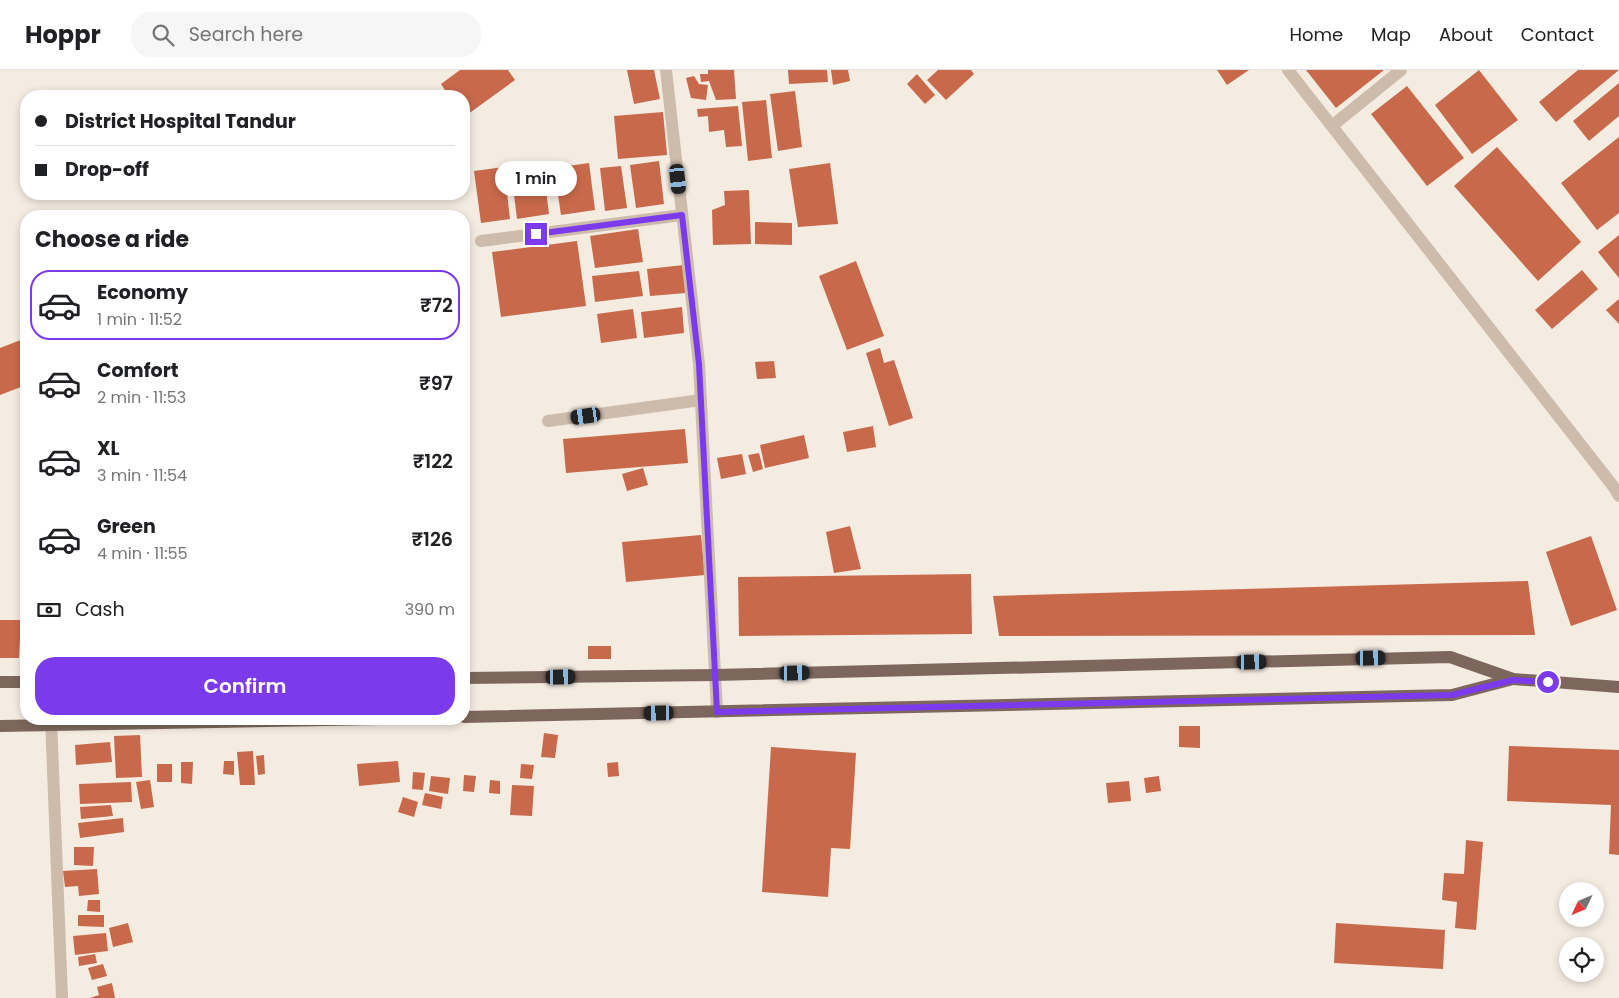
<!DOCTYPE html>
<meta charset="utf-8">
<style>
:root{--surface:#fff;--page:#f6f6f6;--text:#202124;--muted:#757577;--line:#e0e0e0;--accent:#7c3aed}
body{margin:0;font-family:Poppins,sans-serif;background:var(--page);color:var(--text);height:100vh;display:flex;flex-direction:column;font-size:19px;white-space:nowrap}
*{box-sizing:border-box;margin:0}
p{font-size:16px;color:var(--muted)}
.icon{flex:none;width:28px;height:28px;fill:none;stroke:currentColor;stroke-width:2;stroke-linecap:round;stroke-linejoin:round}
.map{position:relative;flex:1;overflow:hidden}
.panel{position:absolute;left:20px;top:140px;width:450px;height:515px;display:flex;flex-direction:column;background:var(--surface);border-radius:20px;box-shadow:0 2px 8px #0003}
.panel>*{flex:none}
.banner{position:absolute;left:20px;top:20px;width:450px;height:110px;border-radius:20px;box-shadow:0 2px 8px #0003;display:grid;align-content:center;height:110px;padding:0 15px;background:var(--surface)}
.needle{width:32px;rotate:226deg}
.buttons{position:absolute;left:1559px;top:812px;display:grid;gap:10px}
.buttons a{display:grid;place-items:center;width:45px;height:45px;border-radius:50%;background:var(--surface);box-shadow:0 2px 8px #0003;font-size:25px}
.end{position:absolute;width:22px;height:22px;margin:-11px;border:6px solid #7c3aed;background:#fff;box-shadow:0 0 0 2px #fff}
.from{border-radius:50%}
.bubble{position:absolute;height:35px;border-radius:18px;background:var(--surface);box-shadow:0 2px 8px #0003;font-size:16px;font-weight:600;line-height:35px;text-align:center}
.car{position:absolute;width:15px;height:30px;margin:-15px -8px;border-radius:6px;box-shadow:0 0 4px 1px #0007;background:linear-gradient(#222 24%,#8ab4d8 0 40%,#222 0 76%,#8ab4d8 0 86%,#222 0)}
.banner b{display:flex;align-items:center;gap:18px;height:48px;font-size:19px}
.banner b+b{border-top:1px solid var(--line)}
.banner i{width:12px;height:12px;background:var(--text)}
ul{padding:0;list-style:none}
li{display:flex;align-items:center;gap:15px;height:70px;margin:0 10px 8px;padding:0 5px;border:2px solid transparent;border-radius:20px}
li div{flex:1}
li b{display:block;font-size:19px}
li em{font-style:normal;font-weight:600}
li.on{border-color:var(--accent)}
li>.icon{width:45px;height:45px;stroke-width:1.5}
h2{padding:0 15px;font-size:22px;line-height:60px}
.pay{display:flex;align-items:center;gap:12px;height:55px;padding:0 15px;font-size:19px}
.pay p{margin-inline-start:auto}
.primary-button{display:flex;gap:10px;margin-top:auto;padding:10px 15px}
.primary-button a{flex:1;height:58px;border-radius:20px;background:var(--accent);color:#fff;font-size:20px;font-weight:600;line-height:58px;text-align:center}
header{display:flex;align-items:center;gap:30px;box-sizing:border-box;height:70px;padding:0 25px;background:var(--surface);border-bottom:1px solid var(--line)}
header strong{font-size:24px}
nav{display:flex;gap:28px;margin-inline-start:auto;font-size:18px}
.search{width:350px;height:45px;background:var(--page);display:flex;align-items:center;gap:12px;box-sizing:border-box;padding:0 18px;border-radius:20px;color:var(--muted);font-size:19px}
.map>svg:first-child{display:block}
</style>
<header>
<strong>Hoppr</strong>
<div class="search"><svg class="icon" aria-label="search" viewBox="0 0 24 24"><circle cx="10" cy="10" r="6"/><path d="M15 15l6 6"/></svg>Search here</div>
<nav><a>Home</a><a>Map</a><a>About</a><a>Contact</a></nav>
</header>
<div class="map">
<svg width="1619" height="928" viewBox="0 0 1619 928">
<rect width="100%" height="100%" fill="#f4ebe1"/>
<g fill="#c8694b">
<path d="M460,0H508L515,10L464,47V26H449L441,14Z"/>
<path d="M627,0H654L660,29L634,34Z"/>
<path d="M708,0H734L736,29L716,30L709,11L701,12L700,4H708Z"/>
<path d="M788,0H827L828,12L789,14Z"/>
<path d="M831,0H848L850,11L833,15Z"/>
<path d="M938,0H971L974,4L946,30L927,10Z"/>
<path d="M1217,0H1249L1227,15Z"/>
<path d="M1306,0H1384L1336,38Z"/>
<path d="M1479,0L1518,50L1472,84L1435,35Z"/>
<path d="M1578,0H1619L1556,52L1539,32Z"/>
<path d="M917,4L935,25L925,34L907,14Z"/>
<path d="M694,6L699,14L708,15L706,30L691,28L686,8Z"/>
<path d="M1619,13V46L1589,71L1573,51Z"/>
<path d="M1407,16L1464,88L1427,116L1371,44Z"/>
<path d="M795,21L802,77L778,81L770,24Z"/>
<path d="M766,30L772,88L748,91L742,32Z"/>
<path d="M738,36L742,76L726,77L724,60L709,62L708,46L698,47L697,39Z"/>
<path d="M663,42L667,85L618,89L614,46Z"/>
<path d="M1619,67V143L1597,160L1561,113Z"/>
<path d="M1497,77L1581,172L1538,211L1454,116Z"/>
<path d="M659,91L664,134L636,138L630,95Z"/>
<path d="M589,93L595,140L561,145L554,98Z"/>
<path d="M830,93L838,154L798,157L789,99Z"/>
<path d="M543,96L549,144L517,149L511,100Z"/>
<path d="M621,96L627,138L605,141L600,98Z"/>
<path d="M504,97L510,149L481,153L474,101Z"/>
<path d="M749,120L751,174L713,175L712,140L725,135L724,121Z"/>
<path d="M755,152L792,153V175L755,174Z"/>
<path d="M638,159L643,192L595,198L590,166Z"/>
<path d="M1619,165V208L1598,182Z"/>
<path d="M577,171L586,236L501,247L492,182Z"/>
<path d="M856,191L884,266L847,280L819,206Z"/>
<path d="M684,195L686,223L650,226L647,199Z"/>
<path d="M1582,200L1598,219L1552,259L1535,240Z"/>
<path d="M639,201L643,226L595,232L592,206Z"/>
<path d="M1619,229V254L1606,240Z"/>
<path d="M682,237L684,263L644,268L641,242Z"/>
<path d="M633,239L637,268L601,273L597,244Z"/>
<path d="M26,268V315L0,325V278Z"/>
<path d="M880,278L884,293L894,290L913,348L889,356L866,283Z"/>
<path d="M774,291L776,308L757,309L755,292Z"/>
<path d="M873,356L876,377L847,382L843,362Z"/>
<path d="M685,359L688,393L566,403L563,369Z"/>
<path d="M804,365L809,388L765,398L760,375Z"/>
<path d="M759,383L763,399L753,402L748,385Z"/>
<path d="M742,384L746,404L721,409L717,388Z"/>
<path d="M643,398L648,415L627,421L622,404Z"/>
<path d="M850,456L861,499L834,503L826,462Z"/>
<path d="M701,465L705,505L626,512L622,472Z"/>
<path d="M1591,466L1617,540L1571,556L1546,482Z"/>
<path d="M971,504L972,564L739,566L738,507Z"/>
<path d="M1528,511L1535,565L999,566L993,526Z"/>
<path d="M0,550H21L19,588H0Z"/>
<rect x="588" y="576" width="23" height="13"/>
<path d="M1179,656H1200V678L1179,677Z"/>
<path d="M544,663L558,665L555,688L541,687Z"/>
<path d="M140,665L142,707L116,708L114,666Z"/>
<path d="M110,672L112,692L76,695L75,675Z"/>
<path d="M1509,676L1619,680V785L1609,784L1611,735L1507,731Z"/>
<path d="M771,677L856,683L850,779L831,778L828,827L762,822Z"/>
<path d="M253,681L255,715H240L237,682Z"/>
<path d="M264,685L265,704L258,705L256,686Z"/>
<path d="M224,691H234V705L223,704Z"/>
<path d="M398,691L400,712L359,716L357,694Z"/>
<path d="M181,692H193L192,714L181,713Z"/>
<path d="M618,692L619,706L608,707L607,693Z"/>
<rect x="157" y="694" width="15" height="18"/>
<path d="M521,694L534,695L532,709L520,708Z"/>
<path d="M413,702L425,703L423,720L412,719Z"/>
<path d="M464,705L476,706L474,722L463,721Z"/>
<path d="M431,706L450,708L448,724L429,721Z"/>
<path d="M1159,706L1161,721L1146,723L1144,708Z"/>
<path d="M150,710L154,737L141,739L136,712Z"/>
<path d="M490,710L500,711V724L489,723Z"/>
<path d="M1129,711L1131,731L1108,733L1106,713Z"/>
<path d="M131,712L132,732L80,734L79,714Z"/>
<path d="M512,715L534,716L532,746L510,745Z"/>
<path d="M425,723L443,727L441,739L422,735Z"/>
<path d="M403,727L418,732L414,747L398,742Z"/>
<path d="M111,735L113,746L81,749L80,737Z"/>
<path d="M123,748L124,762L80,768L78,753Z"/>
<path d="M1466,770L1483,772L1476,860L1455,858L1457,832L1442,830L1444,803L1464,804Z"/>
<path d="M74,777H94L93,796L74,795Z"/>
<path d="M97,799L99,824L79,826L78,816L65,817L63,801Z"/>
<path d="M88,830H100V842L87,841Z"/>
<path d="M78,845H104V857L78,856Z"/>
<path d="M128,853L133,872L113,877L109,858Z"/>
<path d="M1336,853L1445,860L1443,899L1334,893Z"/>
<path d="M106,863L108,881L75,885L73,866Z"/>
<path d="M95,884L97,893L79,896L78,887Z"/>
<path d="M103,894L107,906L92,910L88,898Z"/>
<path d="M112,913L115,928H90L99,925L97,917Z"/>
</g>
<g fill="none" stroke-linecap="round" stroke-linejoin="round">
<g stroke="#cdbbac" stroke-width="12">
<path d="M666,0L699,294L717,642"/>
<path d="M1288,0L1613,416L1619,426"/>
<path d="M1332,56L1401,0"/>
<path d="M481,171L682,145"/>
<path d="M548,351L701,330"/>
<path d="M51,649L62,928"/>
</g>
<g stroke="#7d675c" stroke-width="12">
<path d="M464,608L716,605L1450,587L1513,609L1619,617"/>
<path d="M0,612H26"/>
<path d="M464,647L1452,625L1513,609"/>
<path d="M0,656L381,649"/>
</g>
</g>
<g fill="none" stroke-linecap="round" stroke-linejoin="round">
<path stroke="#7c3aed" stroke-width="6" d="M536,164L682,145L699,294L717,642L1452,625L1513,610L1548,612"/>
</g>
</svg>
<div class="buttons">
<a><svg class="needle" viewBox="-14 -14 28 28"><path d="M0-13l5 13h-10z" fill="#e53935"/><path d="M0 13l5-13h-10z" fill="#757577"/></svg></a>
<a><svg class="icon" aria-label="locate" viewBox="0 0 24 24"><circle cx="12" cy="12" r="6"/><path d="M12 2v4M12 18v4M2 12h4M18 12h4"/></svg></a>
</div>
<i class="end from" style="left:1548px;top:612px"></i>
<i class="end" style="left:536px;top:164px"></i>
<div class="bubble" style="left:495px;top:91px;width:82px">1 min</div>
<i class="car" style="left:678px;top:109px;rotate:174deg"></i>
<i class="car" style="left:586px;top:346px;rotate:262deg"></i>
<i class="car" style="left:1371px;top:588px;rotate:89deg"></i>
<i class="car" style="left:1252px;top:592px;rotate:89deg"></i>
<i class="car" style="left:795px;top:603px;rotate:89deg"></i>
<i class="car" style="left:561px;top:607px;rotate:89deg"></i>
<i class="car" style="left:659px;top:643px;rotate:269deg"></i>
<div class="banner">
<b><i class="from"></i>District Hospital Tandur</b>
<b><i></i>Drop-off</b>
</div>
<section class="panel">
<h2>Choose a ride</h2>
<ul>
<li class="on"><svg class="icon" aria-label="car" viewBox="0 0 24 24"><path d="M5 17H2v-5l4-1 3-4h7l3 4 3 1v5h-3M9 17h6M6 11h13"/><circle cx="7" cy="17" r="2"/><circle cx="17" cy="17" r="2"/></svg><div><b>Economy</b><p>1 min · 11:52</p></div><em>₹72</em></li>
<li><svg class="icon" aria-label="car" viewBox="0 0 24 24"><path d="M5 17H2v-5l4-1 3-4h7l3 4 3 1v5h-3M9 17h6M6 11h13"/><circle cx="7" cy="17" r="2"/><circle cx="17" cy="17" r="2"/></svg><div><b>Comfort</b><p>2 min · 11:53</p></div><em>₹97</em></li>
<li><svg class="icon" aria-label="car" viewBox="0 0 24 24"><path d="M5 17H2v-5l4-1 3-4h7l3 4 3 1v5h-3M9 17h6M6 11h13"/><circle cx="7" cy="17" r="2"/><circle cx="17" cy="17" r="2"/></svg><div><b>XL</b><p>3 min · 11:54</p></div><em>₹122</em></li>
<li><svg class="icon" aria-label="car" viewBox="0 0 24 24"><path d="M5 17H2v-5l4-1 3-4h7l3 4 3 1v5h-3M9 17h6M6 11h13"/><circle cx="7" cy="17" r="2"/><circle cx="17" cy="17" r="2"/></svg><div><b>Green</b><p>4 min · 11:55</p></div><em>₹126</em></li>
</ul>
<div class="pay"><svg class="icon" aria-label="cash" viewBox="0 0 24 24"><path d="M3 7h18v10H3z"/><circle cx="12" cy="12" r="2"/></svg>Cash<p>390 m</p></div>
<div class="primary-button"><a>Confirm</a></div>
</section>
</div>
